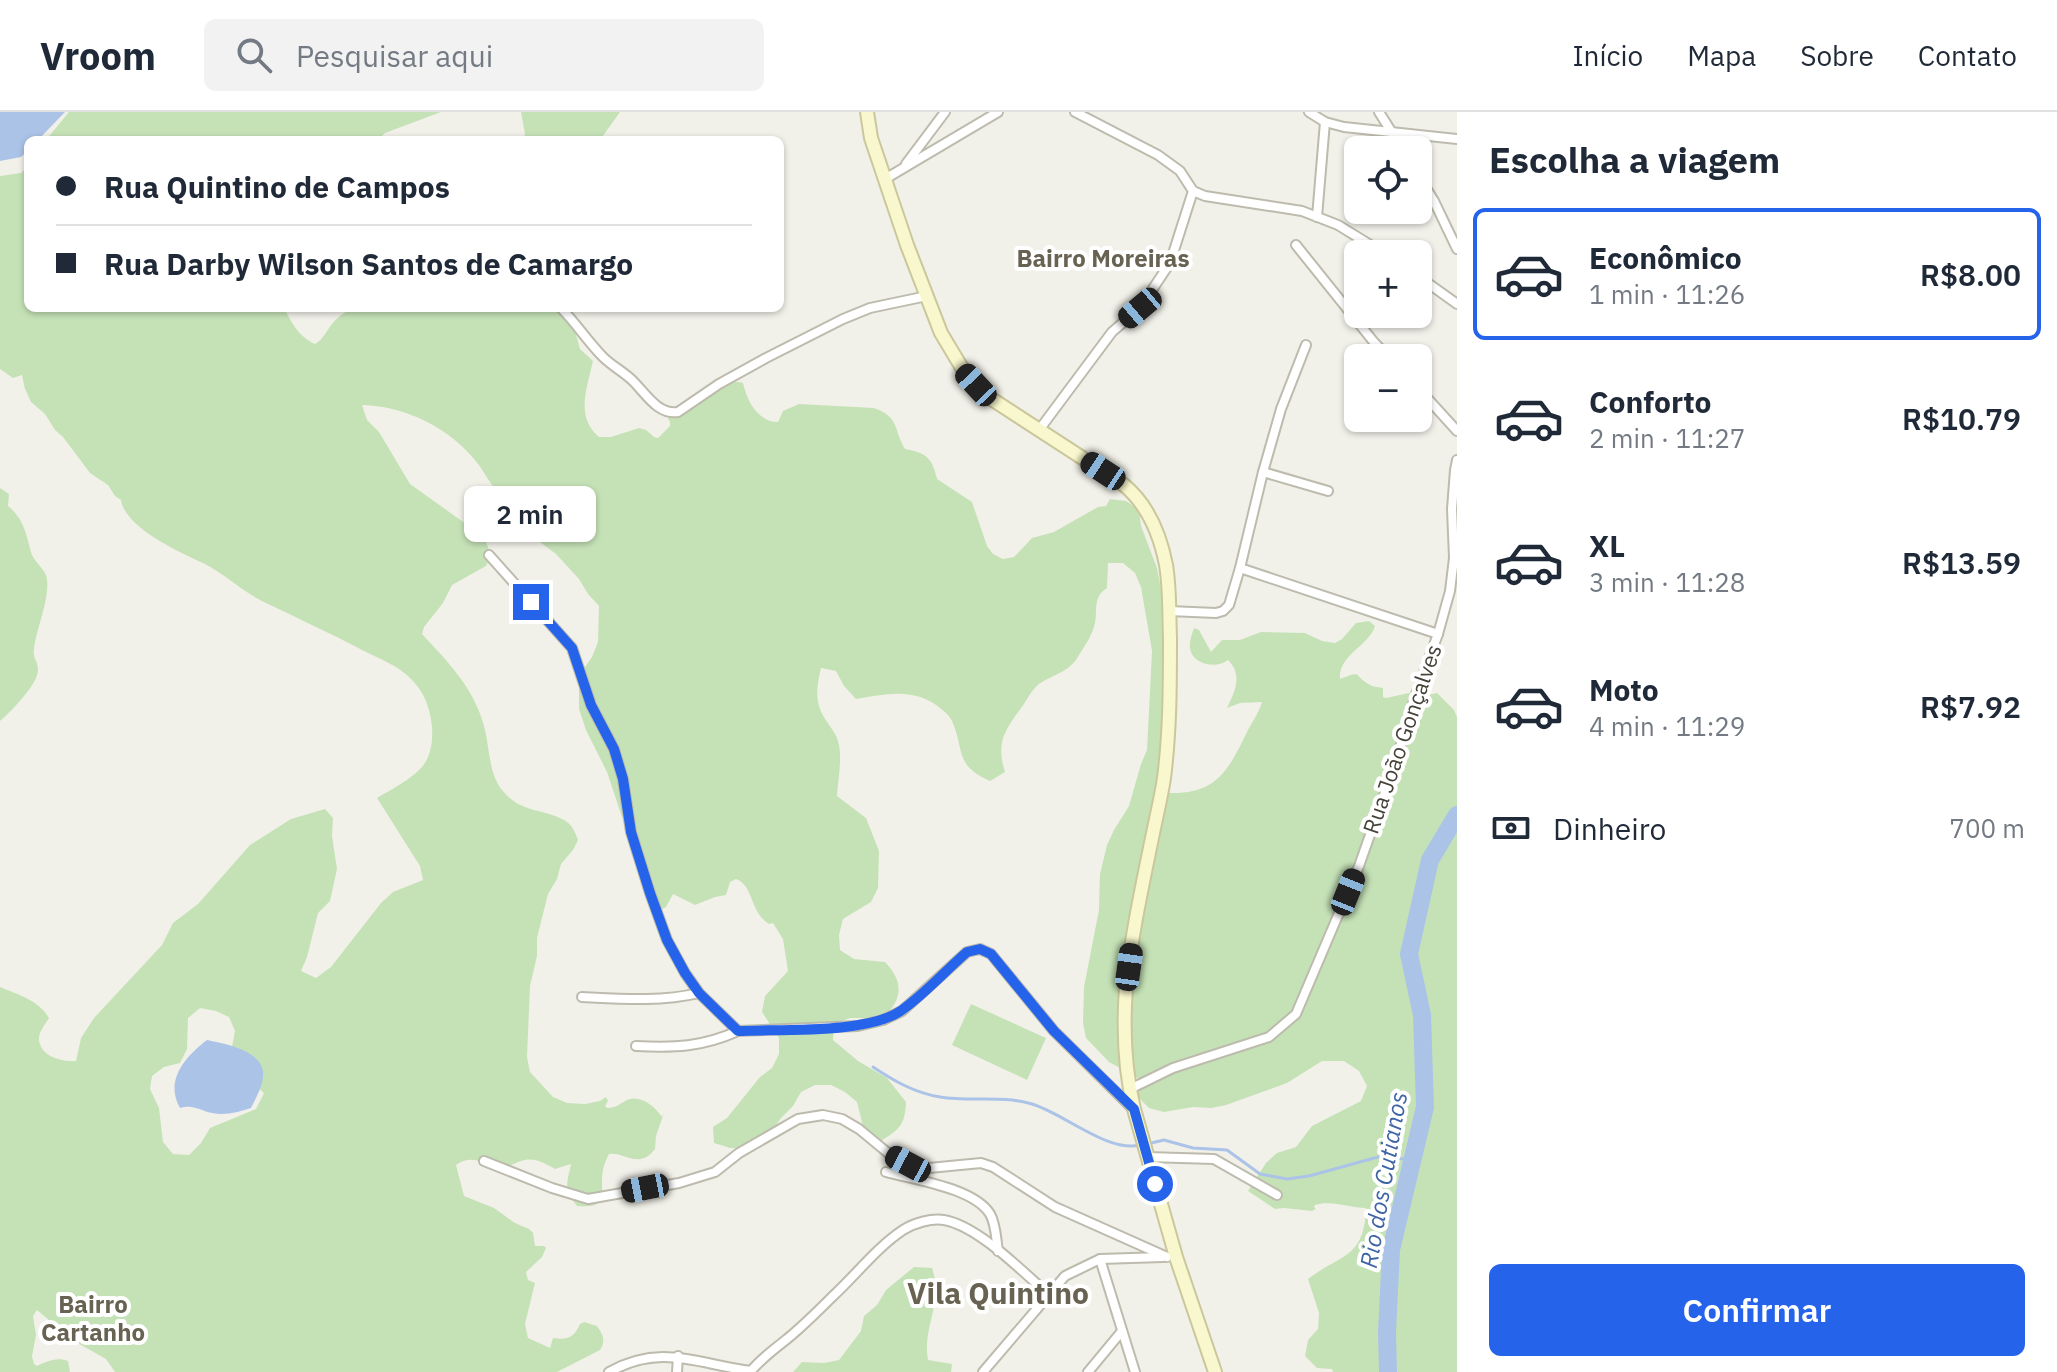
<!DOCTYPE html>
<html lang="pt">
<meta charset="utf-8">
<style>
:root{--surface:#fff;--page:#f2f2f3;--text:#1f2937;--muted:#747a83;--line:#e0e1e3;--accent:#2563eb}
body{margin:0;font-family:"IBM Plex Sans",sans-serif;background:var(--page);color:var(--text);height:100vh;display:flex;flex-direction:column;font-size:30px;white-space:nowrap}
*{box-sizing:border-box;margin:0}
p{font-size:26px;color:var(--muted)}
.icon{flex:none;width:44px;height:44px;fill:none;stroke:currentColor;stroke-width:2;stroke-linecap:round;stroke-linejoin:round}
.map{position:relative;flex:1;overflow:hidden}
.panel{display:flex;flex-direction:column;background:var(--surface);width:600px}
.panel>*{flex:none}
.top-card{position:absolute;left:24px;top:24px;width:760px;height:176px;border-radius:12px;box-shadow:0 2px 6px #0004;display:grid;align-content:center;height:176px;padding:0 32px;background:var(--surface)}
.tools{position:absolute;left:1344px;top:24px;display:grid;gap:16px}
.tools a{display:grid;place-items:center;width:88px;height:88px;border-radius:12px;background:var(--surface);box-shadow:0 2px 6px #0004;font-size:40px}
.end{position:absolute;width:36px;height:36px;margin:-18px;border:10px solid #2563eb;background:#fff;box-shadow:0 0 0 4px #fff}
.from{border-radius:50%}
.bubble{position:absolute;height:56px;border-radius:12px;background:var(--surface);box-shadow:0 2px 6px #0004;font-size:26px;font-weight:600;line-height:56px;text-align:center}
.car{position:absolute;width:24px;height:48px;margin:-24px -12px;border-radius:10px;box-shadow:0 0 6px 2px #0007;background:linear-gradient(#222 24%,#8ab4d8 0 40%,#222 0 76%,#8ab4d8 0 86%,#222 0)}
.top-card b{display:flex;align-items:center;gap:28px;height:76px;font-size:30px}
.top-card b+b{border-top:2px solid var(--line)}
.top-card i{width:20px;height:20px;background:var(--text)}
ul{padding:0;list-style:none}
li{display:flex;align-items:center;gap:24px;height:132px;margin:0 16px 12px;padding:0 16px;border:4px solid transparent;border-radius:12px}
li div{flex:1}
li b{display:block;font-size:30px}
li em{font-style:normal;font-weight:600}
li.active{border-color:var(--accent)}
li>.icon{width:72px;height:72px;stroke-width:1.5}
h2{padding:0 32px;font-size:36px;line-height:96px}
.pay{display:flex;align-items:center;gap:20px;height:88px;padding:0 32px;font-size:30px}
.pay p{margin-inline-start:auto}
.cta{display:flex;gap:16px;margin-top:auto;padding:16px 32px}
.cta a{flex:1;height:92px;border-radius:12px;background:var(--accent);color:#fff;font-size:32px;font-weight:600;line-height:92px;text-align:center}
header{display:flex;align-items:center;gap:48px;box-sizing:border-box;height:112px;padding:0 40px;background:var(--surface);border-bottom:2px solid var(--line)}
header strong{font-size:38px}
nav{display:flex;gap:44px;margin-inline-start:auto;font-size:28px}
.search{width:560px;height:72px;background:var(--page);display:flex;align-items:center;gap:20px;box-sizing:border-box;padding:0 28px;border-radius:12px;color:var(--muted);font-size:30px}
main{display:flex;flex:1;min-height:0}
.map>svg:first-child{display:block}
</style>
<header>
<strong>Vroom</strong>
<div class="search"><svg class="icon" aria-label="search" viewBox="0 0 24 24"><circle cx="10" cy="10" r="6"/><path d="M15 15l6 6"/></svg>Pesquisar aqui</div>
<nav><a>Início</a><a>Mapa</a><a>Sobre</a><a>Contato</a></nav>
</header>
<main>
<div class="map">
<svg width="1457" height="1260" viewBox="0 0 1457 1260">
<rect width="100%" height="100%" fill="#f2f1e9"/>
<g fill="#c5e2b7" fill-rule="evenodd">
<path d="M69,0H441L385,21L378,28H46Z"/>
<path d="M521,0H620L600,28H523L525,22Z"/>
<path d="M28,54V196H284C292,211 298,224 315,232C324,227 326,219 332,212C338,204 345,200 354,196H560L558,198L575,219L580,237L593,249C587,276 575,305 599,325H611L639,316L646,318L654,325L658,326L670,314V310L664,299L666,294L691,298C707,284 722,265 743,271C747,289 758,310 778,310L783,299L799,292L874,296C900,305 893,317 905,337C926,341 932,345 937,367L972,390L987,434L993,442L1003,447L1014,445L1032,426L1054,420L1098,395L1106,394L1110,387L1126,389L1139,398L1141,414L1157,456L1166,504V681C1217,683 1228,659 1248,618C1253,609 1259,600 1262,590L1240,591L1227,596C1235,579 1243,563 1228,548C1217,557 1192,553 1190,536C1189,529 1192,522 1194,516L1199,518L1211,540L1222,528H1240L1261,520L1305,521L1322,529L1335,531L1342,527L1356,511L1369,509L1375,514C1369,534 1338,543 1340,567C1364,558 1352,563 1370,573C1374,575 1379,575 1383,576V585L1386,586L1409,581L1428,583L1437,581L1454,598L1457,605V1260H1333L1332,1257L1317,1256L1305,1244L1308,1228L1318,1217L1319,1201L1308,1167C1342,1141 1364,1147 1366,1096C1349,1096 1332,1088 1315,1093L1314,1095L1316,1097L1312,1099L1284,1096L1275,1097L1248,1079L1266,1051L1277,1041L1296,1035L1312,1014L1361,989L1367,974L1359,959L1344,949H1322L1287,971L1226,993L1211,996L1193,995L1164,1000L1149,996L1137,984L1138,966L1109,950L1086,926L1083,911L1084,875L1099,798L1100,762L1107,733L1114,718L1129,694L1141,652L1147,638L1152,539L1141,475L1135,461L1123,451H1108L1107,476C1091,486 1099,500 1094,515C1091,525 1084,535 1079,543C1070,560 1054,562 1039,572C1033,577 1028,585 1024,592C1006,617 995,629 1005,660L990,669C954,653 965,639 952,609C949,603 945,600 940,596C915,575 885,582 856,587L844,574L836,559L821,556C817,573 814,589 824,605C829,614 837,621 839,633C842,648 838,668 837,684L866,706L879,739L878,776L871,790L843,807L839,823L840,838L854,847L885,850C904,870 903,887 883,906H850L834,912L833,928L858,949L887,966L906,990C905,1013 900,1017 881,1029L865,1022L857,990L845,980L831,973H815L801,980L793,994L781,1006L772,1019L746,1036H730L714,1031L713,1015L727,1006L760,965L772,956L779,942V926L762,900L765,884L788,859L783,827L773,811L769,812C749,799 754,774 736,767L730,770L726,783L715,785L695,793L673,782L666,795L660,798L651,792L644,781L635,744L607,660L586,618L579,597V569L583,558L592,545L598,530L599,494L588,482L579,467L556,442L541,431L534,418L499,381V378H496C489,370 485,361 478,352C452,317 406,294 362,293L367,308L379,320L410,372L480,422C488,432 493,441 486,454L452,473L443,491L424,515L422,522C448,550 474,576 484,614C490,635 488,662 503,679C521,701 542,696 564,708C572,712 575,720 578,728L573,738L561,752L557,767L548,782L537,826V844L530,874L527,945L530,960L553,985L567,991L585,992L600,989L606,985L608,989L605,994L607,996C617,996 619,992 627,988C640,982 655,994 662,1005L664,1001L656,1024L655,1037C652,1040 649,1045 644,1046C633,1051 620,1040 609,1042C607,1046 605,1050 604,1054C597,1078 614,1097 577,1094C563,1076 567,1072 571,1052L555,1057C529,1042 527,1047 501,1057C484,1051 471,1042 456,1053L464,1084L494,1096L515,1111L529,1117L533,1121L535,1134H544L546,1136L542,1145L526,1160L528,1168L535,1171L525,1212L528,1226L550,1236L553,1226C567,1228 574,1226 580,1212L584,1210L597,1214C603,1222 606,1229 600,1238L557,1260H115L106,1247L74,1229L37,1198L33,1204L36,1223L32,1244L34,1252L37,1254C48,1249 57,1245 68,1249L70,1260H0V875C17,882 40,889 49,906C44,914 36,923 40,932C44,946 65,950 76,949L81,926L94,906L162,833L173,811L198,792L250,733L291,707L325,697L333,706L332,724L337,757L330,789L318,801L307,845L301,859L316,866L331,855L381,791L393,780L423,768L420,754L377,686C392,677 410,668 422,655C431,644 433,629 432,615C430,596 425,581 411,567C399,554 380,547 364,539C332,522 299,507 266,491C244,481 226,463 205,452C181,441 125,416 121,388L115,384L108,373L90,361L63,325L55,318L45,302L31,290L25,277L22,263L13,266L0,257V64L21,61ZM200,896L216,899L229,905L235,919L232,935L253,972L264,981L256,997L210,1016L201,1031L189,1043L173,1042L163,1030L159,996L150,977L152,964L164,955L180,951L187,937L188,906Z"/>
<path d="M0,376L9,382L8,394C25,408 26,423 32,443C35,450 43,456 46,463C52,482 36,517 34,537C32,549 42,551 36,566C31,578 10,601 0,609Z"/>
<path d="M971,892L1046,926L1027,968L952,933Z"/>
<path d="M914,1155L932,1156C944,1192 922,1214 928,1248L952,1252L951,1260H793L802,1250L824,1251L839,1248L861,1219L864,1204L877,1193L886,1178Z"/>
</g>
<g fill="#acc3e8">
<path d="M0,0H65L38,28H28V38L21,45L0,49Z"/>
<path d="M207,928C226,932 266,939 263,965C262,975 256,986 251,996C238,1000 225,1004 212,1001C199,998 193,992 180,996C164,968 186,944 207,928Z"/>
</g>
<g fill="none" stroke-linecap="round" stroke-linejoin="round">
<g stroke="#acc3e8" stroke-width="3">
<path d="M873,955C894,969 915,981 940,985C971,990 1002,983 1032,992C1063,1001 1108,1041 1140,1033"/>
<path d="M1147,1032L1164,1028L1193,1036L1227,1038L1260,1062L1287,1067L1309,1064L1378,1045L1404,1047L1412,1050"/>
</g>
<path stroke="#acc3e8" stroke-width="18" d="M1388,1260L1387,1220L1391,1138L1425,995L1422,903L1409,842L1430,748L1457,703"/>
<defs>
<g id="minor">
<path d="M1075,0L1158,43L1180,59L1193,79"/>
<path d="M1309,0L1325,10L1344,15L1457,27"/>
<path d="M1379,0L1403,38"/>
<path d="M906,52L945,0"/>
<path d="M1418,63L1434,89L1457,137"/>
<path d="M885,67L998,0"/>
<path d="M1317,105L1325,10"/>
<path d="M1296,133L1373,229L1389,246"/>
<path d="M1418,164L1457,192"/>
<path d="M561,196C576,211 588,230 603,245C612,254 624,260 633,269C646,282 658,303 678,300L719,272L766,246L843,207L870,196L927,184"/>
<path d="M1418,276L1457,319"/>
<path d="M1039,318L1112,220L1140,196L1170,151L1193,79L1205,84L1302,99L1338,113L1385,142"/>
<path d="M1263,360L1328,379"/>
<path d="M489,443L572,536L591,593L614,637L623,667L631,720L650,781L667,828L685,861L699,881L738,919L858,914L883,908L902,899L967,840L980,837L991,842L1054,919L1133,997"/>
<path d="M1240,456L1438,522"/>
<path d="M1169,499L1216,501L1223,499L1229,493L1240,456L1263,360L1281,297L1306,233"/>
<path d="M582,885C622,887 661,890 699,881"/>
<path d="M636,934C675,936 702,935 738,919"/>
<path d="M1130,977L1173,956L1269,925L1296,902L1359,754L1395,652L1416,582L1438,522L1450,479L1454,446L1452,397L1455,358L1457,348"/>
<path d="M1147,1045L1214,1047L1277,1083"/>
<path d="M484,1049L552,1076L588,1087L679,1071L715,1060L739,1041L798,1007L823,1003L842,1007L859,1017L888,1041L908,1052L929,1056L981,1051L993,1055L1055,1095L1167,1145"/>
<path d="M886,1060C915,1068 974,1076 990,1102C996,1112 996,1127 998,1139"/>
<path d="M1100,1147L1135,1260"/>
<path d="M751,1259C762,1246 774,1237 787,1227C803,1214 818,1199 832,1185C856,1163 876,1136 903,1118C914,1111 931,1106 944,1108C978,1114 1022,1159 1048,1182"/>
<path d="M609,1260C662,1231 697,1252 751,1259"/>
<path d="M677,1260L678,1244"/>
<path d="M983,1260L1065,1164L1100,1147L1163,1145"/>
<path d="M1088,1260L1122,1219"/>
</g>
<path id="secondary" d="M867,0L871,26L907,133L941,221L965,261L987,284L1124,373C1148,393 1160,422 1166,453C1170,476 1169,502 1170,526C1170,572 1170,619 1164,666C1161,686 1156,706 1152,726C1142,775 1131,825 1126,876C1123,916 1125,959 1134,997L1176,1145L1215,1260"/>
</defs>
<use href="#minor" stroke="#bdbbad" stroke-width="12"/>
<use href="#secondary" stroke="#cac79c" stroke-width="16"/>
<use href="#minor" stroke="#fff" stroke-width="8"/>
<use href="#secondary" stroke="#f8f7cd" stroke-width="12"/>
</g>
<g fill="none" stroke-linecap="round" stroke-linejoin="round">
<path stroke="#2563eb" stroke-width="10" d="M531,490L572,536L591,593L614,637L623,667L631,720L650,781L667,828L685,861L699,881L738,919C781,917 869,922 902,898C925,882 945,859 967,840L980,837L991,842L1054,919L1134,997L1155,1072"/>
</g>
<g text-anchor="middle" stroke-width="8" stroke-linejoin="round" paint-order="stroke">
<g font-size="22" fill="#454338" stroke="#fff">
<text transform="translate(1402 627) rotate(-71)" y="8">Rua João Gonçalves</text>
</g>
<g font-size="24" font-weight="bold" fill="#676251" stroke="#fff">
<text x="1103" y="155">Bairro Moreiras</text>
<text x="93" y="1201">Bairro<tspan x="93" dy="28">Cartanho</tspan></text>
</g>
<g font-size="24" font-style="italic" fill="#3e64a5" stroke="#fff">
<text transform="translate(1384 1068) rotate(-80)" y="8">Rio dos Cutianos</text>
</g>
<g font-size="30" font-weight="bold" fill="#676251" stroke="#fff">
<text x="998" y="1192">Vila Quintino</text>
</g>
</g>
</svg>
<div class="tools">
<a><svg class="icon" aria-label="locate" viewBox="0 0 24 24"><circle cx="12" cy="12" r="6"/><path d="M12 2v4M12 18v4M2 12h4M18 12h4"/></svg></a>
<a>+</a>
<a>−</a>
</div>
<i class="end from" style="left:1155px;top:1072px"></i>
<i class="end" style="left:531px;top:490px"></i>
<div class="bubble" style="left:464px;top:374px;width:132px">2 min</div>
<i class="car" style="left:1140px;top:196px;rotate:230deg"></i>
<i class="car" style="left:976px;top:273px;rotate:317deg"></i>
<i class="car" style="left:1103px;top:359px;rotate:303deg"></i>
<i class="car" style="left:1348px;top:780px;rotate:22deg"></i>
<i class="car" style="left:1129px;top:855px;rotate:8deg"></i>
<i class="car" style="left:908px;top:1052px;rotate:298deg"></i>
<i class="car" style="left:645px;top:1076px;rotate:259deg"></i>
<div class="top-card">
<b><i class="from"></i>Rua Quintino de Campos</b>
<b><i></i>Rua Darby Wilson Santos de Camargo</b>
</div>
</div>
<section class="panel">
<h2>Escolha a viagem</h2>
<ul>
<li class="active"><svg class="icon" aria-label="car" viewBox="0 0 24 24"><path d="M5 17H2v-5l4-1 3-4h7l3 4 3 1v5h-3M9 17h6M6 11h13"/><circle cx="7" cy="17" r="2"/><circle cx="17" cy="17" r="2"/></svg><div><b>Econômico</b><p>1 min · 11:26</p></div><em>R$8.00</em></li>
<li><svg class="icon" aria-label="car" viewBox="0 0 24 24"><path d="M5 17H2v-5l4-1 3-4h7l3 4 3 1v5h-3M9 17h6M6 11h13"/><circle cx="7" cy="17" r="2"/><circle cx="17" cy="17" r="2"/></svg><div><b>Conforto</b><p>2 min · 11:27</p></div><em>R$10.79</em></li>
<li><svg class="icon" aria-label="car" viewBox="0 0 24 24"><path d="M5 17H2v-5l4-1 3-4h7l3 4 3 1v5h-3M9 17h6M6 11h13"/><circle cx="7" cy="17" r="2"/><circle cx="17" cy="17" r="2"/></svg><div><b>XL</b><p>3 min · 11:28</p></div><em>R$13.59</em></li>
<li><svg class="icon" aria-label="car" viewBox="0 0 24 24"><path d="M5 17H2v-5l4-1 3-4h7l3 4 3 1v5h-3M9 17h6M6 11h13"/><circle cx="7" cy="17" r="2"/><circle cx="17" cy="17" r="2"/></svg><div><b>Moto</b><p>4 min · 11:29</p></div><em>R$7.92</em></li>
</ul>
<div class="pay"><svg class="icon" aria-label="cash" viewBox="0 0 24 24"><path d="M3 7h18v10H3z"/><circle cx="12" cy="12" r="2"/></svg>Dinheiro<p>700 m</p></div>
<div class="cta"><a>Confirmar</a></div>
</section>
</main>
